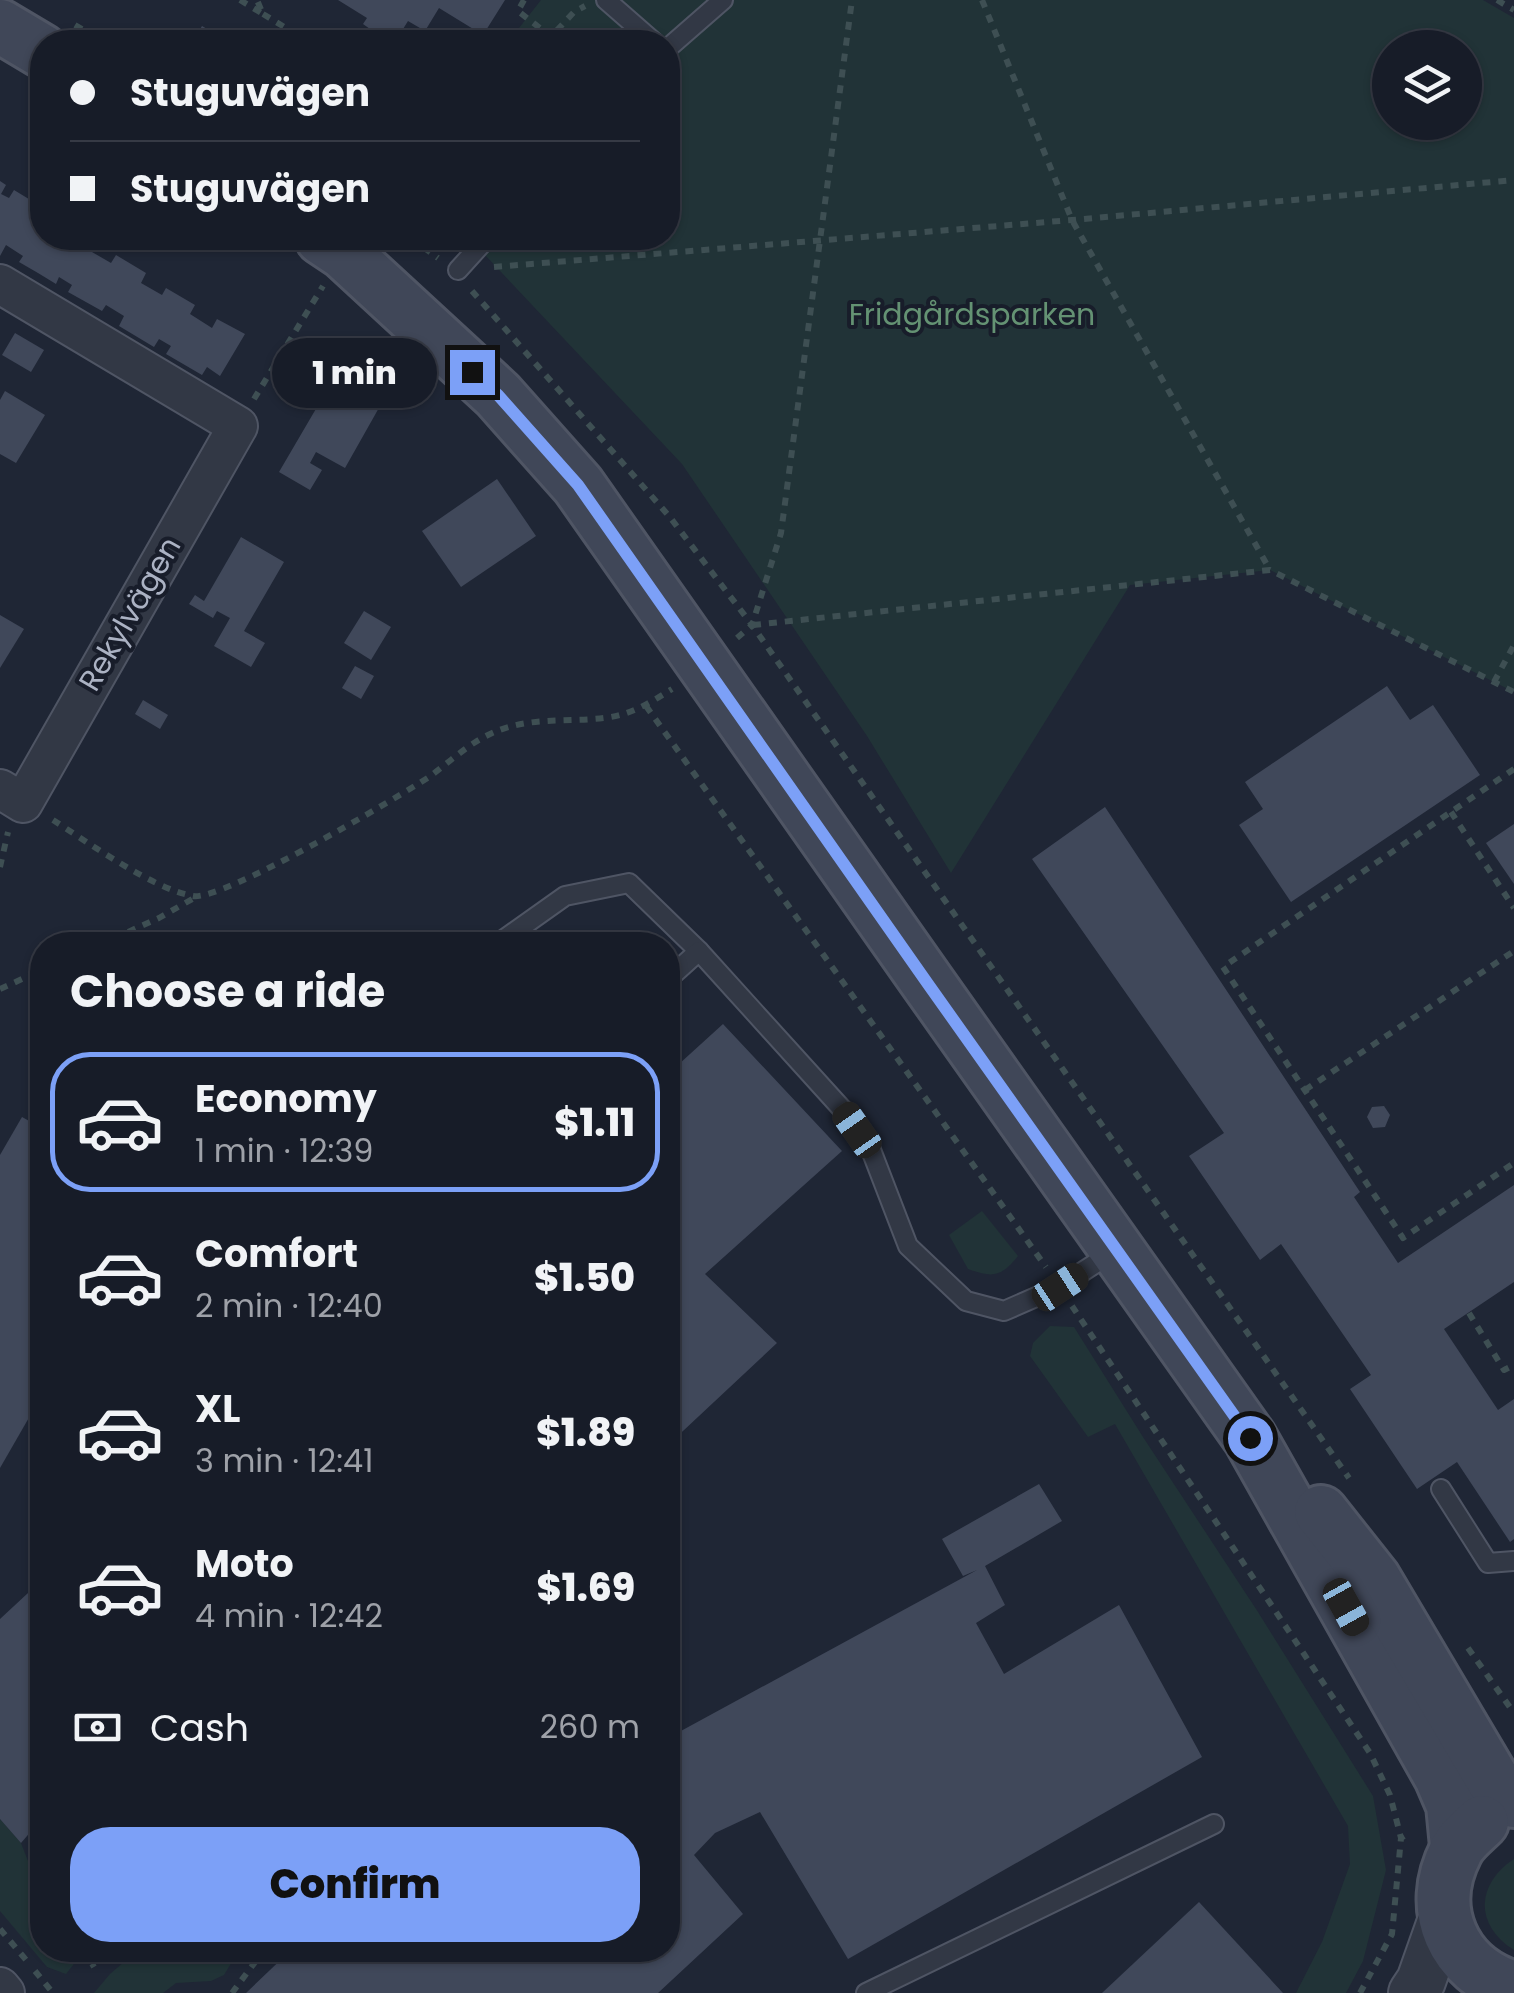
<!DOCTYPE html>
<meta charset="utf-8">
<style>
:root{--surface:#171c28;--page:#202530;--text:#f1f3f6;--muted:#9ea1a8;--line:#363a45;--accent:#7ca0f7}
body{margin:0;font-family:Poppins,sans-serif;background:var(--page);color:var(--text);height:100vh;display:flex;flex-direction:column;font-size:38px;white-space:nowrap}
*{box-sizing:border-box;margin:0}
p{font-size:32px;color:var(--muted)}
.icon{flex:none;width:55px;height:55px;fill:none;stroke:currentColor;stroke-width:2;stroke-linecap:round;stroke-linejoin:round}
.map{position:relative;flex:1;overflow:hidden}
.side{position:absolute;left:30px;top:932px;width:650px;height:1030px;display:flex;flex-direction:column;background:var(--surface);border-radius:40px;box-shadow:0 2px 8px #0004,0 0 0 2px var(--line)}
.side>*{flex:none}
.banner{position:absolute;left:30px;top:30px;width:650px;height:220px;border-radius:40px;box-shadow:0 2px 8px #0004,0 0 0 2px var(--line);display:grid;align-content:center;height:220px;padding:0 40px;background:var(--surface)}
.fabs{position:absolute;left:1372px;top:30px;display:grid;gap:20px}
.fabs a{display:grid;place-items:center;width:110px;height:110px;border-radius:50%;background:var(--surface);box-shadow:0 2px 8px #0004,0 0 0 2px var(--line);font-size:50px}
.end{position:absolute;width:45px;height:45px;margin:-22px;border:12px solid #7ca0f7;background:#111;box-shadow:0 0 0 5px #111}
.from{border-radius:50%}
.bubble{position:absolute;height:70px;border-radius:35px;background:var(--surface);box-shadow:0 2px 8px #0004,0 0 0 2px var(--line);font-size:32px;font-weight:800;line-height:70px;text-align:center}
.car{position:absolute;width:30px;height:60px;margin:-30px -15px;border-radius:12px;box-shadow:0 0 8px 2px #0007;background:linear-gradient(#222 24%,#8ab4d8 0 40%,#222 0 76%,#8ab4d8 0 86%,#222 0)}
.banner b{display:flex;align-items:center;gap:35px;height:95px;font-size:38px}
.banner b+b{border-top:2px solid var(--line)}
.banner i{width:25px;height:25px;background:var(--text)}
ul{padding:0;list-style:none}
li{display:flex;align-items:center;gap:30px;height:140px;margin:0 20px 15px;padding:0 20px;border:5px solid transparent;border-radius:40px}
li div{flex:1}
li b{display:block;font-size:38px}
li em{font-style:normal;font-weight:800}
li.active{border-color:var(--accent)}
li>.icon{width:90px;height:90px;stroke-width:1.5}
h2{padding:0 40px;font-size:45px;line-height:120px}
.pay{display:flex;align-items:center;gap:25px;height:110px;padding:0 40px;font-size:38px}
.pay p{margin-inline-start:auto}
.action{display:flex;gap:20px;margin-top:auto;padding:20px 40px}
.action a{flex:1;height:115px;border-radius:40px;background:var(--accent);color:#111;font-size:40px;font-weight:800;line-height:115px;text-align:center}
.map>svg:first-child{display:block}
</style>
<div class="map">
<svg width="1514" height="1993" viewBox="0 0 1514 1993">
<rect width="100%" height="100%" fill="#1f2635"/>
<g fill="#213337" fill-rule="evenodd">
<path d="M541,0H1483L1514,18V692L1270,570L1130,585L951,873L867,736L682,464L469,238H668V42H508ZM1390,48H1465V122H1390Z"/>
<path d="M982,1211L1018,1256C1001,1277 993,1278 968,1269L949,1235Z"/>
<path d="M1050,1326L1074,1327L1143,1437L1258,1612L1373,1796L1386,1870L1363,1961L1346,1993H1296L1322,1942L1350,1864L1348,1826L1115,1424L1088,1437L1030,1356L1033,1343Z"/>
<path d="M0,1819L21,1843L42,1897V1950H71L77,1960L66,1974L47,1967L0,1911Z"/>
<path d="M1514,1859V1950C1474,1925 1476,1884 1514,1859Z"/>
<path d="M138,1950H239L224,1975L211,1981L176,1983L163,1993H94L110,1974Z"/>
</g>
<g fill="#40485a">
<path d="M338,0H505L483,35L439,8L425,31L408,21L395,42L388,39L385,42H378L367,35L370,29L363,24L367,18Z"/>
<path d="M202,26L229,42H192Z"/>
<path d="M0,181L6,185L1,194L9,198L14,190L42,207V238H88L97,243L92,252L111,263L116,255L146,273L141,283L162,295L166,288L195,305L190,314L212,328L217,319L245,334L220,376L207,367L202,375L166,354L171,346L159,339L154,347L119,326L124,316L106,305L102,311L68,292L72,285L59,277L56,284L38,273L19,262L23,256L6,245L0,256Z"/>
<path d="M15,333L44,350L31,372L2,355Z"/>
<path d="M334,378L380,406L345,468L316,452L310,463L322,470L310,490L279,472Z"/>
<path d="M5,391L45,415L16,463L0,454V400Z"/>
<path d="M497,479L536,536L461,587L422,531Z"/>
<path d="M241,537L284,562L244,631L265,643L251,667L214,646L230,618L217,611L213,618L189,604L195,595L204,601Z"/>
<path d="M364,611L391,627L371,660L344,643Z"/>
<path d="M0,615L24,629L0,668Z"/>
<path d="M355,666L374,676L361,699L342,688Z"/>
<path d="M1387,686L1410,720L1433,705L1480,775L1291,902L1239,825L1263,809L1245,782Z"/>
<path d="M143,700L168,715L160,729L135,714Z"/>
<path d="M1105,807L1360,1192L1354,1197L1398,1263L1514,1185V1282L1444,1329L1498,1410L1514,1399V1539L1510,1542L1457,1462L1417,1489L1350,1389L1371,1375L1281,1244L1260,1260L1189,1156L1224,1133L1032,859Z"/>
<path d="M1514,824V884L1486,843Z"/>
<path d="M723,1024L842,1151L705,1274L777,1343L668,1445V1074Z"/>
<path d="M1384,1106L1390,1115L1385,1127L1373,1128L1367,1117L1372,1107Z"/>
<path d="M22,1117L42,1128V1395L0,1468V1155Z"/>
<path d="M1039,1484L1062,1521L985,1566L1005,1605L976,1623L1004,1674L1119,1605L1202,1757L848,1959L760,1812L715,1833L694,1855L743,1914L658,1993H246L291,1950H668V1738L977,1570L963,1576L942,1539Z"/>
<path d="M42,1580V1840L33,1829L21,1843L0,1819V1619Z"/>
<path d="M1199,1902L1283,1993H1102Z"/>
</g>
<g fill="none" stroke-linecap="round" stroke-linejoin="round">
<defs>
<g id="service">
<path d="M606,0L654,42"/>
<path d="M668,48L723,0"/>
<path d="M458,270L487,238"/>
<path d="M496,945L565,896L629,883L699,951"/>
<path d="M668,979L699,951L843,1110L871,1150L908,1246L966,1301L1004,1311L1059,1287L1113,1252"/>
<path d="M1441,1489L1488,1563L1514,1561"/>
<path d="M866,1993L1214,1824"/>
</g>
<g id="minor">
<path d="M0,284L238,426L23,803L0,789"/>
<path d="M0,1987L5,1993"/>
</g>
<path id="tertiary" d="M1413,1993L1421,1981L1444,1916"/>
<g id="secondary">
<path d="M0,26L42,51"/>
<path d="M322,238L343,252L498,395L578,485L928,983L1250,1438L1441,1777L1453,1805L1457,1846"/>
<path d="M1321,1512L1374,1579L1493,1780L1514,1801"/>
<path d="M1482,1822C1473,1831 1461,1840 1456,1851C1426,1909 1452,1969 1514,1988"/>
</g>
</defs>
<use href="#service" stroke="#4f5564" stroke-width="22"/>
<use href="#minor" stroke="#4f5564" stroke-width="42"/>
<use href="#tertiary" stroke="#4f5564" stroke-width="52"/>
<use href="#secondary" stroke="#4f5564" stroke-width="58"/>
<g stroke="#3e4f53" stroke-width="6" stroke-dasharray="8 8" stroke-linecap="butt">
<path d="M240,0L263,14L257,0"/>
<path d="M524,0L518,11L550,36"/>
<path d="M982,0L1072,220L1270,570"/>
<path d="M1497,0L1514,10"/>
<path d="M263,14L309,42"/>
<path d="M75,25L104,42"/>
<path d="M546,42L574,12L585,6"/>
<path d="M411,238L438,258"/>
<path d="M494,267L1072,220L1514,180"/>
<path d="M472,291L669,516L752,625L1349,1478"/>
<path d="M254,399L323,286"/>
<path d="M753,625L1270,570L1514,692"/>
<path d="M737,638L752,625L781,533L852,0"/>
<path d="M1494,682L1514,645"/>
<path d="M646,706L1046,1267"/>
<path d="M1514,769L1223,967L1403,1238L1514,1163"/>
<path d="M1451,812L1514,908"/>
<path d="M53,820C89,843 153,889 193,896C223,901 395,799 429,777C447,764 465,747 484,737C527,714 567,724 611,717C634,713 653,701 672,689"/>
<path d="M0,867L8,832"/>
<path d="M99,945L159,918L194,898"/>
<path d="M0,989L42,970"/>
<path d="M1305,1090L1514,951"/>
<path d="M1072,1306L1370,1753L1390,1795L1401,1838"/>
<path d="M1469,1313L1504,1370L1514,1365"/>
<path d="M1468,1648L1514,1713"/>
<path d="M0,1929L27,1961"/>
<path d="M84,1950L94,1967"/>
<path d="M35,1971L53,1993"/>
<path d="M232,1993L264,1950"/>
<path d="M1360,1993L1392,1934L1401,1838L1404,1836"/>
</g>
<use href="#service" stroke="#323845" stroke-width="18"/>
<use href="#minor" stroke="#323845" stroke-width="38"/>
<use href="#tertiary" stroke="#323845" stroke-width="48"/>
<use href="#secondary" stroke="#404758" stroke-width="52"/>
</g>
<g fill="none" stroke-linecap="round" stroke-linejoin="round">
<path stroke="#7ca0f7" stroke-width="12" d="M472,372L498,395L578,485L928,984L1250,1438"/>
</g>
<g text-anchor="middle" stroke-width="8" stroke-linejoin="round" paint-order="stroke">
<g font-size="30" fill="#649273" stroke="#181d2a">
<text x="972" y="325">Fridgårdsparken</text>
</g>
<g font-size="30" fill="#abb2c3" stroke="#181d2a">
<text transform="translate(130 614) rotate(-60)" y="10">Rekylvägen</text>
</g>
</g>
</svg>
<div class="fabs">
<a><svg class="icon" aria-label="layers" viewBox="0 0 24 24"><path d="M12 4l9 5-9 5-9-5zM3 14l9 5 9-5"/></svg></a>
</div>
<i class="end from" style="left:1250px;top:1438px"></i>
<i class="end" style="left:472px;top:372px"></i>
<div class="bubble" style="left:272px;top:338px;width:165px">1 min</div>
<i class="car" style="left:857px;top:1130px;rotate:325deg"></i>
<i class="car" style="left:1060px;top:1287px;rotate:57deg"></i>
<i class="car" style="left:1346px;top:1607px;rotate:151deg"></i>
<div class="banner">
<b><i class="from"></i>Stuguvägen</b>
<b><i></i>Stuguvägen</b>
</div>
<section class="side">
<h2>Choose a ride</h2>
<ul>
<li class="active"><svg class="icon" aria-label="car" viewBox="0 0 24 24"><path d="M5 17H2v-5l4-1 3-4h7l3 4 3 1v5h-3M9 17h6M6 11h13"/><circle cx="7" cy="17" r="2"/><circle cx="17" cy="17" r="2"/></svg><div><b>Economy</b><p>1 min · 12:39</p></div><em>$1.11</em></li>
<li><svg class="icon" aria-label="car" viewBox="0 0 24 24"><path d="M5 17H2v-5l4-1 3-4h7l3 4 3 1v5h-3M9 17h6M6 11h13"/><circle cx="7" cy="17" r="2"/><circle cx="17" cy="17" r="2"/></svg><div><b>Comfort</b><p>2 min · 12:40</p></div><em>$1.50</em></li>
<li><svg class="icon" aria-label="car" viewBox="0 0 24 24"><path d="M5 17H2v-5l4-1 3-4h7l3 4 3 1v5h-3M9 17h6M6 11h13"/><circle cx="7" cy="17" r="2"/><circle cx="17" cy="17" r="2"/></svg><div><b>XL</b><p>3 min · 12:41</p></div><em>$1.89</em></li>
<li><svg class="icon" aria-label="car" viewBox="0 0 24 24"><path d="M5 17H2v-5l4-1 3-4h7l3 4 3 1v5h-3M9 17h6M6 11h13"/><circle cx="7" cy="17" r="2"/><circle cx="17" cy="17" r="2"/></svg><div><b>Moto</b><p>4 min · 12:42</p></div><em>$1.69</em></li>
</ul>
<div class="pay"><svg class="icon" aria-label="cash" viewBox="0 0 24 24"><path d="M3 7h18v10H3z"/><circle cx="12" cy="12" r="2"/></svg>Cash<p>260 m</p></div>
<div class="action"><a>Confirm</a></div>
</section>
</div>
